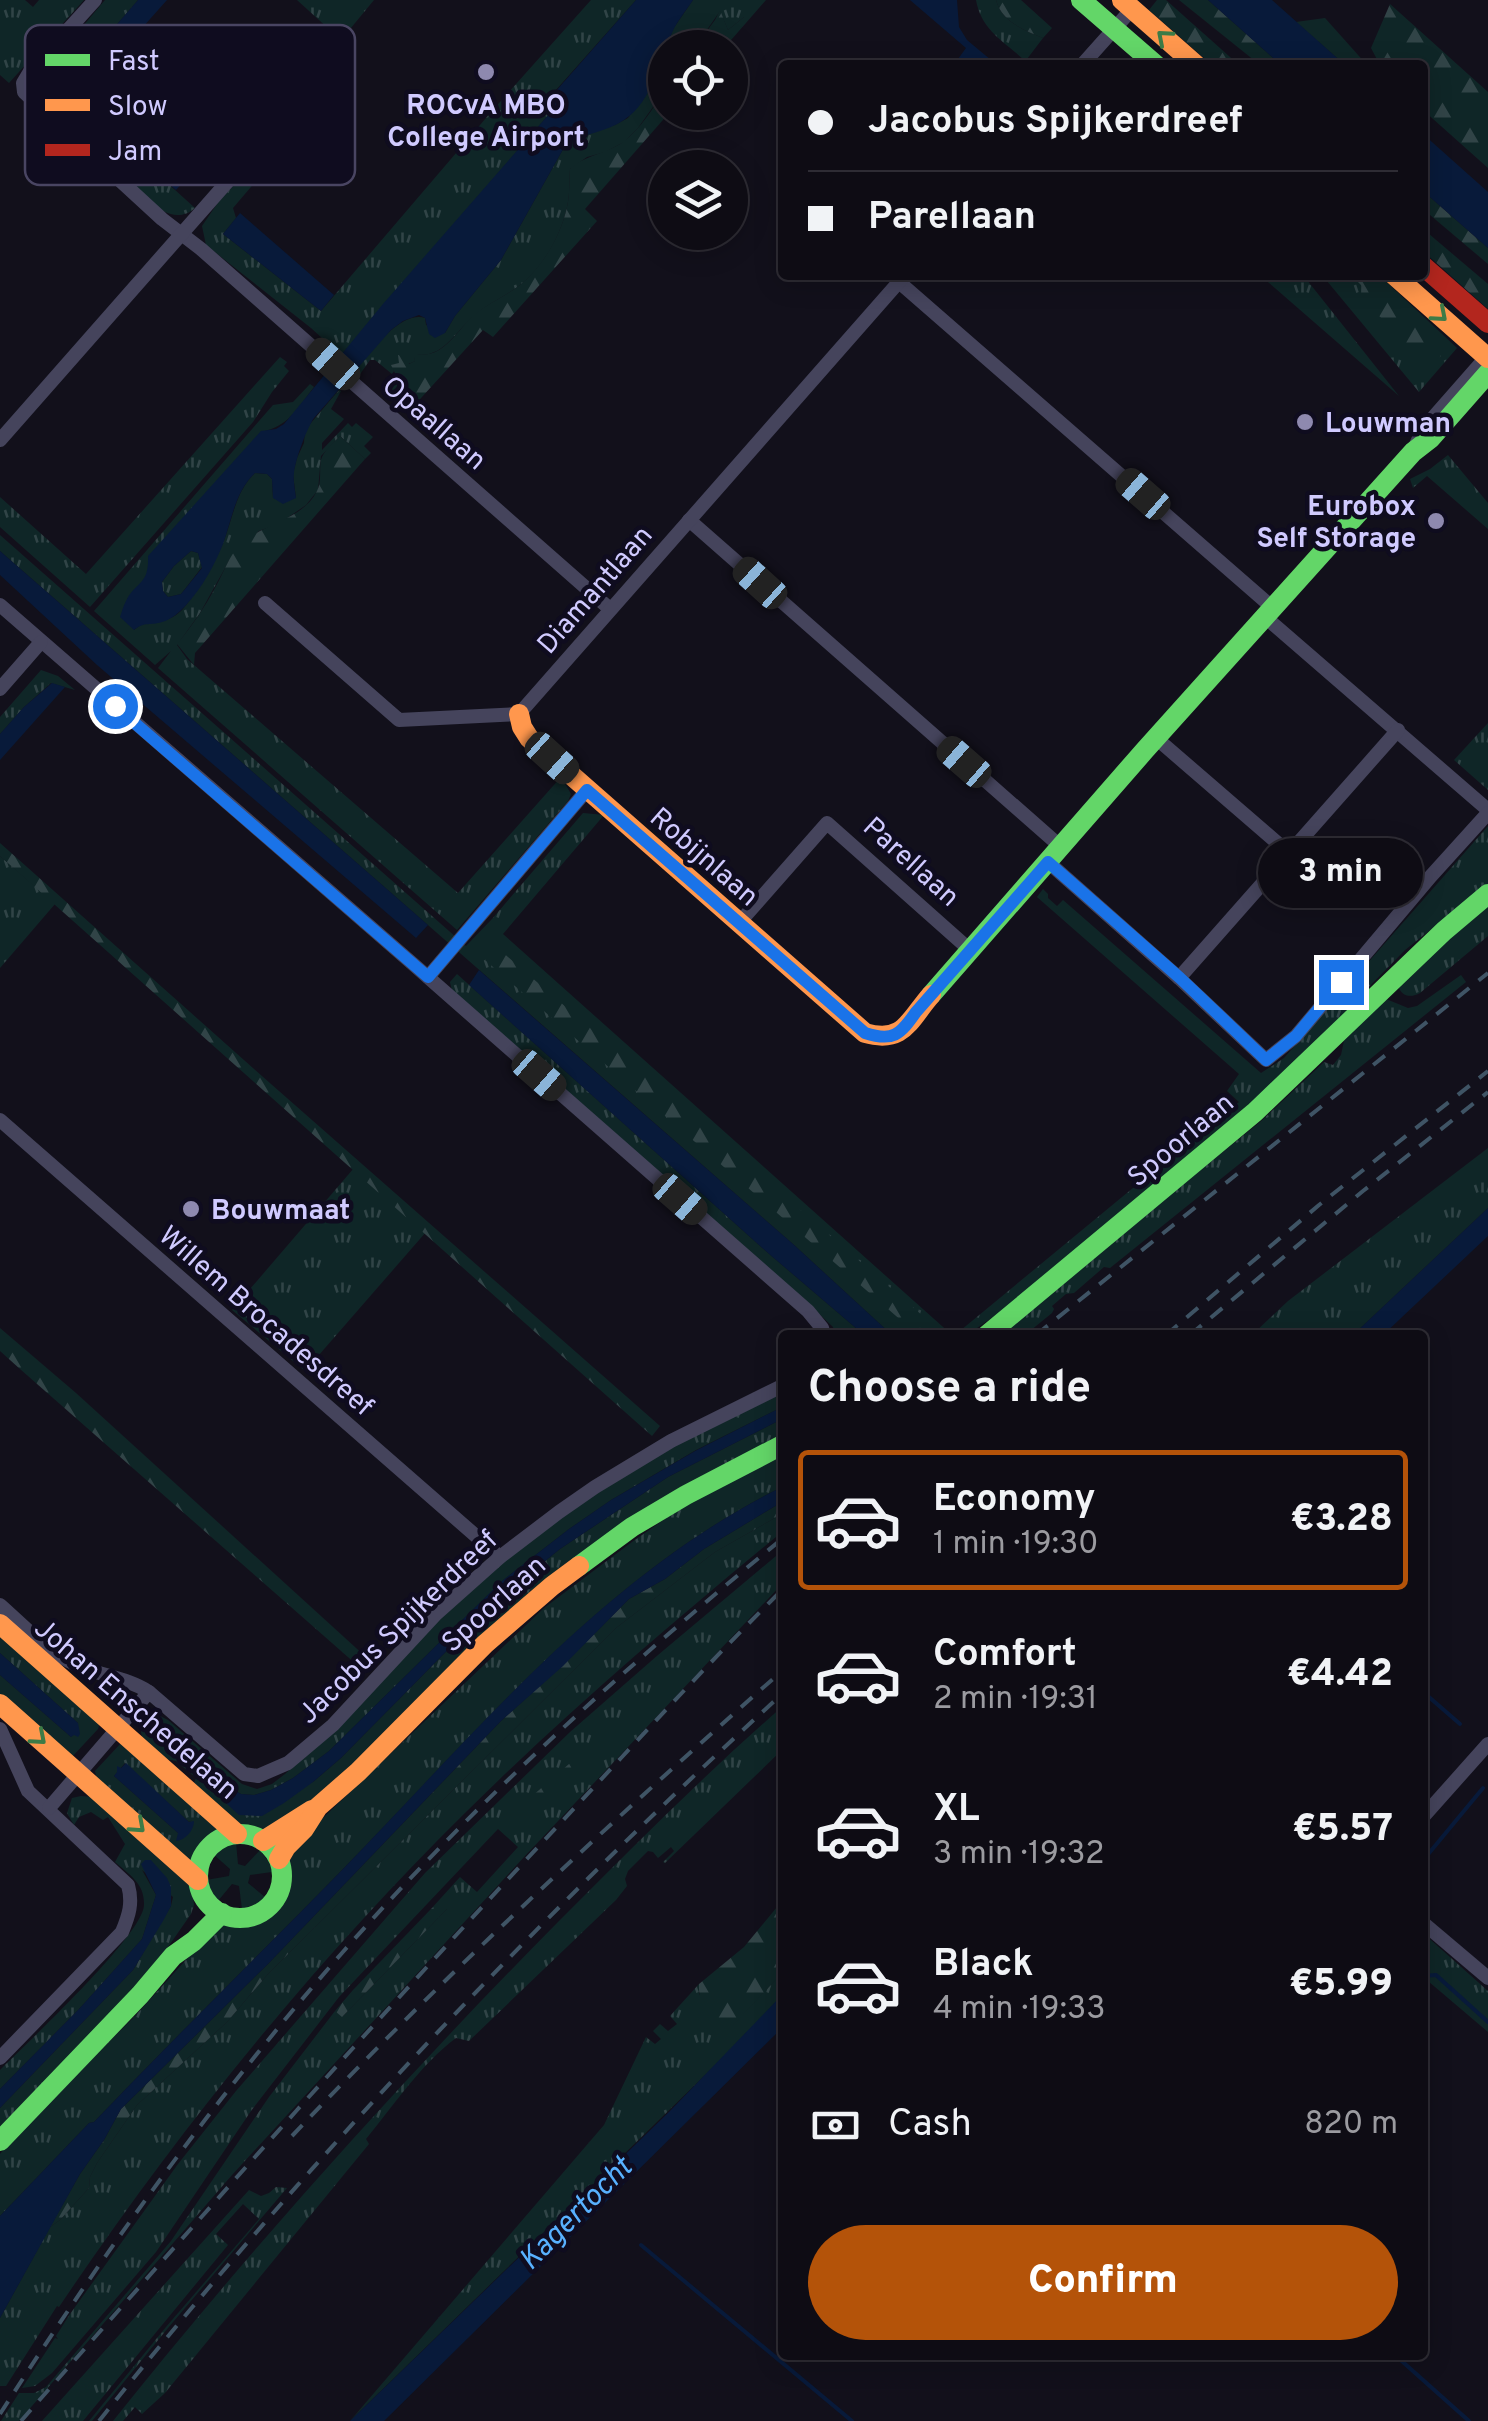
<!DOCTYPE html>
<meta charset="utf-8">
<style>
:root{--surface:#0e0c14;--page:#17151d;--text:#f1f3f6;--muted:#9b9ba0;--line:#2e2c34;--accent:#b45309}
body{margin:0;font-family:Overpass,sans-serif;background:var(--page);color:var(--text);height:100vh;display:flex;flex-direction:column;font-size:38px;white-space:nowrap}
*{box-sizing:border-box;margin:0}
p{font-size:32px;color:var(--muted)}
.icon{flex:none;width:55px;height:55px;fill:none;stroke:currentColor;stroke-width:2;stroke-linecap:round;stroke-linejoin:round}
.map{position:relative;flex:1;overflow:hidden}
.details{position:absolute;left:778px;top:1330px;width:650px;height:1030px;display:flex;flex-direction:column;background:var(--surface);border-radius:10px;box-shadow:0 5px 25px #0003,0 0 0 2px var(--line)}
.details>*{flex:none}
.banner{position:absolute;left:778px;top:60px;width:650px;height:220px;border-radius:10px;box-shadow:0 5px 25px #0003,0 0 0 2px var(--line);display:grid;align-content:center;height:220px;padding:0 30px;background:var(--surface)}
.buttons{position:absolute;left:648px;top:30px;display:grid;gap:20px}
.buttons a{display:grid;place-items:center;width:100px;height:100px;border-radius:50%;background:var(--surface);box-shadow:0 5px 25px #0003,0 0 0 2px var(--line);font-size:50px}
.end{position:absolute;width:45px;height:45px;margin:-22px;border:12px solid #1a73e8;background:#fff;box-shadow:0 0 0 5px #fff}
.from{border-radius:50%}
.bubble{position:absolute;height:70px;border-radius:35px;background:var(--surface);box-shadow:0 5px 25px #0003,0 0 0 2px var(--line);font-size:32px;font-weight:800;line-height:70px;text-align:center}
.car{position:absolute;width:30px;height:60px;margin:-30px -15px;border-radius:12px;box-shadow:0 0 8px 2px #0007;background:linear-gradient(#222 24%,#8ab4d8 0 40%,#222 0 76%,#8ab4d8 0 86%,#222 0)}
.banner b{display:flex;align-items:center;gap:35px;height:95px;font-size:38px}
.banner b+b{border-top:2px solid var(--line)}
.banner i{width:25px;height:25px;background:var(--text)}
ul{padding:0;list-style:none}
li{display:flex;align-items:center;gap:30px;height:140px;margin:0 20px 15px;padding:0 10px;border:5px solid transparent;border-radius:10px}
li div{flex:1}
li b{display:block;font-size:38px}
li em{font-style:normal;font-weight:800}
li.active{border-color:var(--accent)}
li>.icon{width:90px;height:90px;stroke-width:1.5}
h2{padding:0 30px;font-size:45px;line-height:120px}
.pay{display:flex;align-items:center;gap:25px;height:110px;padding:0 30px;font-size:38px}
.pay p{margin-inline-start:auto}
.button{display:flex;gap:20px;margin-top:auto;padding:20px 30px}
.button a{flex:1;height:115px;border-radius:60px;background:var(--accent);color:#fff;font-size:40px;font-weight:800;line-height:115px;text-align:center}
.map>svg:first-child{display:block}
</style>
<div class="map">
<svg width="1488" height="2421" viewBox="0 0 1488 2421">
<defs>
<pattern id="grass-tufts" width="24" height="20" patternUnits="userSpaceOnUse" patternTransform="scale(2.5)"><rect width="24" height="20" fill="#0f2627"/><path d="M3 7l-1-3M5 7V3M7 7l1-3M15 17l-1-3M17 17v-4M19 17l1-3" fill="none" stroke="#314447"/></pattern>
<pattern id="forest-firs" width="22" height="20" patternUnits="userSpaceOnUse" patternTransform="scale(2.5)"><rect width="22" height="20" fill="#0f2627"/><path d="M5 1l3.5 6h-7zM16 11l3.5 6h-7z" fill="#314447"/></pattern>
</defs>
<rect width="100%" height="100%" fill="#12101b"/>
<g fill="url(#grass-tufts)" fill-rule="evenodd">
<path d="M0,0H25L33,7L39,0H84L9,83L0,75Z"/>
<path d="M105,0H138L62,88L195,208C180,221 165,214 151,203L38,94L39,78Z"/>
<path d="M297,0H374L341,40Z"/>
<path d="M591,0H636L555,91L550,113L337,360L333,348L311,328L206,245L202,226L219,201L254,164L267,168L233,208L236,218L223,234L321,311L492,111Z"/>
<path d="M693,0H744V17L728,30L720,11L695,47L666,48L673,29Z"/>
<path d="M976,0H996C1002,22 1024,30 1043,38L1027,59H1023C1002,40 981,29 976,0Z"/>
<path d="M1325,18L1367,65H1345L1296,22Z"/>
<path d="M665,49V90L638,128L624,142L605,152L587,157L570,169C569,181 570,195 567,207C561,235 543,267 520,285C506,296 488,303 475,315C455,331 443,360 414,354L415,361C407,366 400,363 392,365L394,371L392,374L375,360H370L358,377L353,373C369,355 399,310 425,318L426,325L445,333L455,316L501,260L566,144L580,136L615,125L628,118L655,82Z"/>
<path d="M1260,275H1278L1283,280L1288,275H1303L1399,396Z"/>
<path d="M1322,275H1379L1457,348L1419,392Z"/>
<path d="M280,357L287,362L284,366L289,371L272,392L253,422L90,607L0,527V497L86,574Z"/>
<path d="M310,384L314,387C297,409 289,426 261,432L148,571L145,580L127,599L134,630C150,616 164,628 182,610C193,599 217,558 223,543C233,519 235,492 255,473L267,474L272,479L273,498H296L293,474L297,458L304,443L305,430L339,390L341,391L331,409L344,419L322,443V450L348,423L352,427L356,423L373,437L364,446L371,453L365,459L340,436L321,456L318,490L306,505L280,523L259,531L230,559L200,613L177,645L187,659L458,893L561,777L571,794L568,801L457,930L158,668L171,651L155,665L94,611L273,405L293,402Z"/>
<path d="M1448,455L1488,503V529L1427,476L1413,488L1410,479L1430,469Z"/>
<path d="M0,535L466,946L492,919L583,813L604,815L503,934L952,1335H892L793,1244L0,551Z"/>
<path d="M191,551L198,553L202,567L181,594L168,597L163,591L162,582L174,566Z"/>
<path d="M41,670L58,676L75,690L51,683L24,707L0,734V717Z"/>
<path d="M1488,723V790L1454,760Z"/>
<path d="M1488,826V884L1405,950L1355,1001L1302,1060L1010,1305L967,1335H955L1139,1183L1132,1174L1138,1168L1146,1174L1239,1102L1227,1091L1239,1074L1037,897L1043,889L1048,894V898L1057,906L1063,900L1261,1073L1284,1058Z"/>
<path d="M0,856L55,904L0,968Z"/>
<path d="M1488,901V936L1420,993C1411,998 1401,997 1398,985Z"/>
<path d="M457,974L768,1253L864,1335H835L833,1327L814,1309L452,991L450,982Z"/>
<path d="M1461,975L1466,982L1110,1268L1104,1267L1074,1293L1066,1294L1052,1306L1054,1309L1052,1313L1025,1335H996L1260,1122L1324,1062L1333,1065L1341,1055L1344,1041L1386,999L1408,1008L1417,1006Z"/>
<path d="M1488,1148V1208L1353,1335H1252L1288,1301Z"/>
<path d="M354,1168L426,1232L305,1371L232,1310Z"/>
<path d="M782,1390V1407L696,1450L611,1500L569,1529L502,1581L329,1751L293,1778L271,1790L254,1795L241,1794L225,1785L226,1804L313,1782L341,1758L498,1599L560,1549L668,1477L782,1419V1436L622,1525L569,1561L531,1591L477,1641L340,1778L314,1801L267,1831L244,1828L194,1783L196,1778L176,1761L161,1758L143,1742L141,1732L144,1723L158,1715L168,1720L242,1784L257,1789L272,1784L285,1774L324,1738L459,1600L505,1560L564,1515L672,1445Z"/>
<path d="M782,1455V1487C606,1574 479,1730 344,1868C261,1953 176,2036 94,2122L89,2123L0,2216V2154L23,2127L135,2016L214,1929L227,1924L253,1925L272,1915L287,1893L289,1859L299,1842L325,1816L544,1608L632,1542L695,1498Z"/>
<path d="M782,1514V1532C674,1621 566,1713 466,1812C314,1962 178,2130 59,2307L57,2306L6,2386H0V2318L50,2227L60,2220L89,2188L90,2177L97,2163L137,2105L227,2022L268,1974L616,1628L715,1552Z"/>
<path d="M782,1551V1584L524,1857L232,2175L19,2421H1L19,2393H34L46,2387L171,2241L269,2097L335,2011L343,2016L447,1909H431L460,1877L477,1892L518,1847L498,1829L339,1997L251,2111L156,2252L52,2373L35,2386L22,2388L55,2338L58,2339L56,2336L70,2314L178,2164L236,2091L425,1873L570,1732L658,1655Z"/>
<path d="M0,1631L92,1712L99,1726L98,1729L71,1758L0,1699V1675L71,1737L78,1730V1723L0,1653Z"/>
<path d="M782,1707V1750L665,1863L663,1862L674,1851L671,1847L658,1858L653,1852L648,1851L628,1871L625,1879L627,1886L616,1900L469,2041L456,2038C421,2064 394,2105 366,2139L369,2144L165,2393L142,2414L135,2407L123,2421H113C252,2247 401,2081 558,1922C631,1849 704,1775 782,1707Z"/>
<path d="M122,1742L223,1829C205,1838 196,1846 191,1867L97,1780L95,1771ZM125,1763L189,1822L192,1820L178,1833L114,1776Z"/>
<path d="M81,1796L93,1797L191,1880L194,1905L191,1914L168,1947L120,2003L0,2128V2108L133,1970L171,1906L173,1897L142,1870L156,1895L142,1939L80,2008L0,2089V2070C26,2044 144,1934 144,1905C145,1884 130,1875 115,1862L125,1844L108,1817L103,1820L91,1812L79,1817L74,1825L67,1813L72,1798Z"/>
<path d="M1423,1933L1488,1991V2032L1428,1981H1423Z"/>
<path d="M782,1973V1995L737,2044L350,2421L604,2125L646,2037L655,2044L661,2039L653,2031L660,2024L668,2031L677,2024L670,2016L699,1984V1994L726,2032Z"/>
<path d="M276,2187L287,2188L168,2328L92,2421H89L166,2327L259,2219L243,2204L216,2234L228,2245L83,2421H42L249,2190L261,2196L269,2193Z"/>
</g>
<g fill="url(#forest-firs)">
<path d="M744,0H766L725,47H695L715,20L720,10L728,30L744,17Z"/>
<path d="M996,0H1021L1052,28L1043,38C1024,30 1002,22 996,0Z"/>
<path d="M1157,0H1166L1239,65H1212L1149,10Z"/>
<path d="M1179,0H1208L1281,65H1260Z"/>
<path d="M1390,4L1488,92V168L1423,110L1422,65H1380L1371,48Z"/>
<path d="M665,90V112L669,113L585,209L597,221L493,337L483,330L411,409L388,386L396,375L391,365L399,363L398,355L406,356L409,364L415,361L413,353C442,362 456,331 474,315C488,303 506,296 520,285C542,267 561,236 567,207C570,195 569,181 570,169C585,155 606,154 623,142C640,130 653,108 665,90Z"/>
<path d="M1423,191L1488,248V264L1423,209Z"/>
<path d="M1422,228L1488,284V309L1423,251Z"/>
<path d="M1351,275H1369L1441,344V356L1421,370L1422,354L1403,353L1406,340L1361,300L1362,286Z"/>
<path d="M340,436L365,459L195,653L194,665L177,644C192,626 205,607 216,586C224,572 229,556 240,545C262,523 302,521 317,491C322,482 319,470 321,460C323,451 334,443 340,436Z"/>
<path d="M0,843L271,1084L660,1426L652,1436L0,856Z"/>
<path d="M500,950L938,1329L928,1326L922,1335H918L485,960Z"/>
<path d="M0,1328L76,1393L367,1658L357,1665L20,1369L0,1351Z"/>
<path d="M782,1502V1514L715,1552L616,1628L268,1974L227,2022L137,2105L97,2163L90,2177L89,2188L60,2220L50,2227L80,2174L104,2140L121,2109L268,1964L501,1721L563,1665L629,1599L665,1579L704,1549Z"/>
<path d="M607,1743L529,1823L538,1803L531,1797L584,1751Z"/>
<path d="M782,1901V1973L726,2033C710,2018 698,2007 699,1984L744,1947Z"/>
<path d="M449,1907L342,2017L335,2011L353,1990L431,1909Z"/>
</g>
<path fill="#0f2627" d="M236,1842L238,1864L245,1866L260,1850L270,1864L272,1872L250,1875L248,1883L265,1897L259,1903L242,1909L239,1886L232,1884L218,1901L212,1895L206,1880L229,1876L230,1869L213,1854L220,1847Z"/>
<g fill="#081a3a" fill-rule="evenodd">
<path d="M138,0H167L93,83L193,171L176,190L62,88Z"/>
<path d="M636,0H693C686,11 677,21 672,33C658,62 654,100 624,120C607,132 584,133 566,144L501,260L455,316L445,333L435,338L429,334L425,318L419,315L403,321L391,330L314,418C307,428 295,460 294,473C293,480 295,490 296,498L283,504L273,498L272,479L267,474L255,473C235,492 232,519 223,544C214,566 203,586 187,604C181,611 171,620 162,622C150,626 145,621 134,630L120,617C122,612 123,606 126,601C137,580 149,586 148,556L261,431L276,429L284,424L383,304L550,113L555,92ZM191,551L198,553L202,568L181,594L168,597L163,591L162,582L174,566Z"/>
<path d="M910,0H957L959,27L967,40L997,65H966L958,59L966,48Z"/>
<path d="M1208,0H1272L1345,65H1281Z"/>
<path d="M1423,134L1488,192V248L1423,191Z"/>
<path d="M240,213L334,295L321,311L223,234Z"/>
<path d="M0,551L428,925L416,938L97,665L0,575Z"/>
<path d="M52,683L65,687L0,760V734L24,707Z"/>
<path d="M479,970L793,1244L892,1335H864L768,1253L469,985Z"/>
<path d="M1488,1208V1236L1383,1335H1353Z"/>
<path d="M782,1407V1419L668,1477L560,1549L498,1599L341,1758L313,1782L284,1803L262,1816L239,1815L215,1793L218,1785H225L241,1794L254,1795L271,1790L293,1778L329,1751L502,1581L569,1529L611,1500L695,1451Z"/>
<path d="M782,1487V1502L704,1549L665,1579L629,1599L563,1666L501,1721L268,1964L121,2109L104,2140L80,2174L0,2318V2216L89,2123L94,2122C176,2036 261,1953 344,1868C479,1729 606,1574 782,1487Z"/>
<path d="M0,1653L78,1723L80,1734L78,1737L74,1735L71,1737L0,1675Z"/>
<path d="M126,1763L189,1822L194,1821C194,1830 186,1840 176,1841L178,1833L114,1776L117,1772V1766L121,1768Z"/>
<path d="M145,1860H151L167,1878L171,1887V1906L163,1921L133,1970L0,2108V2089L80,2008L142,1939L156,1895L141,1864Z"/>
<path d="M782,1995V2028L384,2421H350L670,2111Z"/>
</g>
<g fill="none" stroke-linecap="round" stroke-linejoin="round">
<g stroke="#081a3a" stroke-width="4">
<path d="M1422,1691L1460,1724"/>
<path d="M1425,1858L1483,1788"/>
<path d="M1422,1976L1436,1975L1488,2022"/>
<path d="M641,2245L852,2421"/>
<path d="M1395,2355L1469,2421"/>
</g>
<g stroke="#45445c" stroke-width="14">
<path d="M95,0L29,73L23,83L24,92L162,219L201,249L610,609"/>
<path d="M1082,65L1132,9"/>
<path d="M899,282L1273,608"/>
<path d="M0,440L347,46"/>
<path d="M1415,447L1422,431L1430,421L1488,355"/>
<path d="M689,520L1061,847"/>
<path d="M265,603L399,720L519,714L905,275"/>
<path d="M0,605L413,964L808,1311L822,1328L824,1335"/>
<path d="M1265,617L1488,810"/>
<path d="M0,689L41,642"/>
<path d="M1156,738L1289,853"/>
<path d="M1048,862L1179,978L1266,1060L1296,1036L1431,876L1488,813"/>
<path d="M739,923L827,823L970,950"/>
<path d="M428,977L587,790"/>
<path d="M1179,978L1398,730"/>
<path d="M0,1120L500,1557"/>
<path d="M0,1605C23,1625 46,1651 75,1664C99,1676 126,1677 149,1692"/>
<path d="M0,1729L28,1791L128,1885C133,1903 129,1915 122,1932L0,2058"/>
<path d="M49,1808L149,1692L244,1774L258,1776L288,1763L333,1725L436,1614L500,1557L559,1512L595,1487L671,1441L782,1386"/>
<path d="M1422,1818L1488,1744"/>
<path d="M1422,1922L1488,1978"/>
</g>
<g stroke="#63d668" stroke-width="20">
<path d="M1081,0L1156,65"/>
<path d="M931,995L1145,750L1413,452L1431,438L1488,373"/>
<path d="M987,1335L1255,1112L1444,931L1488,894"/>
<path d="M579,1566L632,1527L686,1495L782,1445"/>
<circle cx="240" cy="1876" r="42"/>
<path d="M0,2141L140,1995L173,1956L194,1941L222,1913"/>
</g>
<g stroke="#ff974d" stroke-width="20">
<path d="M1122,0L1196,65"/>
<path d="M1394,275L1488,358"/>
<path d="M519,714L522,727L529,738L865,1033C904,1044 909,1020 931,995"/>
<path d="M0,1624L237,1834"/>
<path d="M0,1704L198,1880"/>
<path d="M263,1841L312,1810"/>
<path d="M279,1859L286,1847L304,1829L318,1807L358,1772L485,1644L552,1586L579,1566"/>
</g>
<path stroke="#b3261e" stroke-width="20" d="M1422,265L1488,323"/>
<g stroke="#3f5465" stroke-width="4" stroke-dasharray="15 12" stroke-linecap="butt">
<path d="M1036,1335L1488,973"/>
<path d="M1166,1335L1319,1205L1488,1071"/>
<path d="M1190,1335L1363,1191L1488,1092"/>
<path d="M292,2136C447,1972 613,1820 782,1671"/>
<path d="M0,2414C104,2252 215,2097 342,1953C476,1801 626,1666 782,1539"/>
<path d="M21,2421C191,2228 362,2035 538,1847C619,1761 698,1673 782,1590"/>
<path d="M99,2421C307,2161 536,1919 782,1694"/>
</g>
</g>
<defs><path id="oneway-chevron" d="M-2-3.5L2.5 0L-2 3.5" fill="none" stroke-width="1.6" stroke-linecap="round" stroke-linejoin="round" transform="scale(2.5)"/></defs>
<g stroke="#3d7b47">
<use href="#oneway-chevron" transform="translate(1164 37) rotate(-139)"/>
<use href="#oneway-chevron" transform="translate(1440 315) rotate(41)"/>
<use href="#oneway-chevron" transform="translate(39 1738) rotate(41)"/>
<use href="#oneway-chevron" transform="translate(138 1826) rotate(42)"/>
</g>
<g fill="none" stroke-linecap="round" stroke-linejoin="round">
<path stroke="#1a73e8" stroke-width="12" d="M115,706L428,977L587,790L865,1033C893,1042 900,1035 916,1012L1048,862L1180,978L1266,1060L1296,1036L1341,982"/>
</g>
<g fill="#8e89af" stroke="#0f0c1f" stroke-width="4">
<circle cx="486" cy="72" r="10"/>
<circle cx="1305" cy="422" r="10"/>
<circle cx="1436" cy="521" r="10"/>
<circle cx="191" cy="1209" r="10"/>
</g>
<g text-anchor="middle" stroke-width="9" stroke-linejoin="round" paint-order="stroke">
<g font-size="28" font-weight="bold" fill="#d0caff" stroke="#0f0c1f" text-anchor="start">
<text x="486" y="114" text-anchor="middle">ROCvA MBO<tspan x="486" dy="32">College Airport</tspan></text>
<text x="1325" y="432">Louwman</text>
<text x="1416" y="515" text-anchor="end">Eurobox<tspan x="1416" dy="32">Self Storage</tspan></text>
<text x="211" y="1219">Bouwmaat</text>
</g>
<g font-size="28" fill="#d0caff" stroke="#0f0c1f">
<text transform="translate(435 422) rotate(41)" y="10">Opaallaan</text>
<text transform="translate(594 589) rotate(-49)" y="10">Diamantlaan</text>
<text transform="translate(705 856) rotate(41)" y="10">Robijnlaan</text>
<text transform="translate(912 861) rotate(42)" y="10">Parellaan</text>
<text transform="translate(1180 1139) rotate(-40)" y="10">Spoorlaan</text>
<text transform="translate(267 1320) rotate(41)" y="10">Willem Brocadesdreef</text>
<text transform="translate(493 1603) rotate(-42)" y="10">Spoorlaan</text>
<text transform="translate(397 1626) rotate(-44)" y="10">Jacobus Spijkerdreef</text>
<text transform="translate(137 1708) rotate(41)" y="10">Johan Enschedelaan</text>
</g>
<g font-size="30" font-style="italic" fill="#58b1ff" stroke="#0f0c1f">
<text transform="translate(575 2213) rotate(-45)" y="10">Kagertocht</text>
</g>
</g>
<rect x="25" y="25" width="330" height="160" rx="15" fill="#0f0c1f" stroke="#494562" stroke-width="2.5"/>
<rect x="45" y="54" width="45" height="12" fill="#63d668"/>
<rect x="45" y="99" width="45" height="12" fill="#ff974d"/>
<rect x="45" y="144" width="45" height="12" fill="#b3261e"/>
<g font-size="28" fill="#d0caff">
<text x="108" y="70">Fast</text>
<text x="108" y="115">Slow</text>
<text x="108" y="160">Jam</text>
</g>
</svg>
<div class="buttons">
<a><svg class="icon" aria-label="locate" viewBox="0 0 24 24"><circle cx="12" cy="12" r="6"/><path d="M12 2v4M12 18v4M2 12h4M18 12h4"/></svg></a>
<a><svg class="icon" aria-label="layers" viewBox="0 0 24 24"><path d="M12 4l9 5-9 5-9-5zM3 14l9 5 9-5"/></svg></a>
</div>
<i class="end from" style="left:115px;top:706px"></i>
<i class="end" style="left:1341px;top:982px"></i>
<div class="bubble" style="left:1258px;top:838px;width:165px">3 min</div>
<i class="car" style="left:333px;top:364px;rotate:312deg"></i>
<i class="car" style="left:1143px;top:494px;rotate:311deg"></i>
<i class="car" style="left:760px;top:583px;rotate:312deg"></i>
<i class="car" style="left:552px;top:758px;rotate:132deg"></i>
<i class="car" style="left:964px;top:762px;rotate:311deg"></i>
<i class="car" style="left:539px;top:1075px;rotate:131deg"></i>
<i class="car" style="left:680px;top:1199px;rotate:131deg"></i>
<div class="banner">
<b><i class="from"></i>Jacobus Spijkerdreef</b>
<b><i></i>Parellaan</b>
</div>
<section class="details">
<h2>Choose a ride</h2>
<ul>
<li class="active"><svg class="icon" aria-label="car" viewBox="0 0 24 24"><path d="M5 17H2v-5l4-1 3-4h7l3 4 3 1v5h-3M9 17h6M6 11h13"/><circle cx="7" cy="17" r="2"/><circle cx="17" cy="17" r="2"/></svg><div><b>Economy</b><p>1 min · 19:30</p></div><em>€3.28</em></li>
<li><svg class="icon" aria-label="car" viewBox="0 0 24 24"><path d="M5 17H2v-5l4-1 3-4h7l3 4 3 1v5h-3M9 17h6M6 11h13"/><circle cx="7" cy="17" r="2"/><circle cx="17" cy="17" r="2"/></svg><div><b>Comfort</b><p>2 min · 19:31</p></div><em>€4.42</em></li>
<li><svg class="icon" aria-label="car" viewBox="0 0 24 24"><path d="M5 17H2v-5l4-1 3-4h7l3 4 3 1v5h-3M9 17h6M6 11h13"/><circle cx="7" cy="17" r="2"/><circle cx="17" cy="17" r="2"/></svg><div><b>XL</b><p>3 min · 19:32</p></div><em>€5.57</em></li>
<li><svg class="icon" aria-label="car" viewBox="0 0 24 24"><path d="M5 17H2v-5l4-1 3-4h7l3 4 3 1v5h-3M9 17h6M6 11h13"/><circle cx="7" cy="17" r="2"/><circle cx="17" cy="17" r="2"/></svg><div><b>Black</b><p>4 min · 19:33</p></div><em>€5.99</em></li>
</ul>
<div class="pay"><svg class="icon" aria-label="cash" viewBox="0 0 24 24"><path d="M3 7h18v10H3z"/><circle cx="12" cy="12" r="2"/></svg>Cash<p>820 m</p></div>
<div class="button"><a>Confirm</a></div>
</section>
</div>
